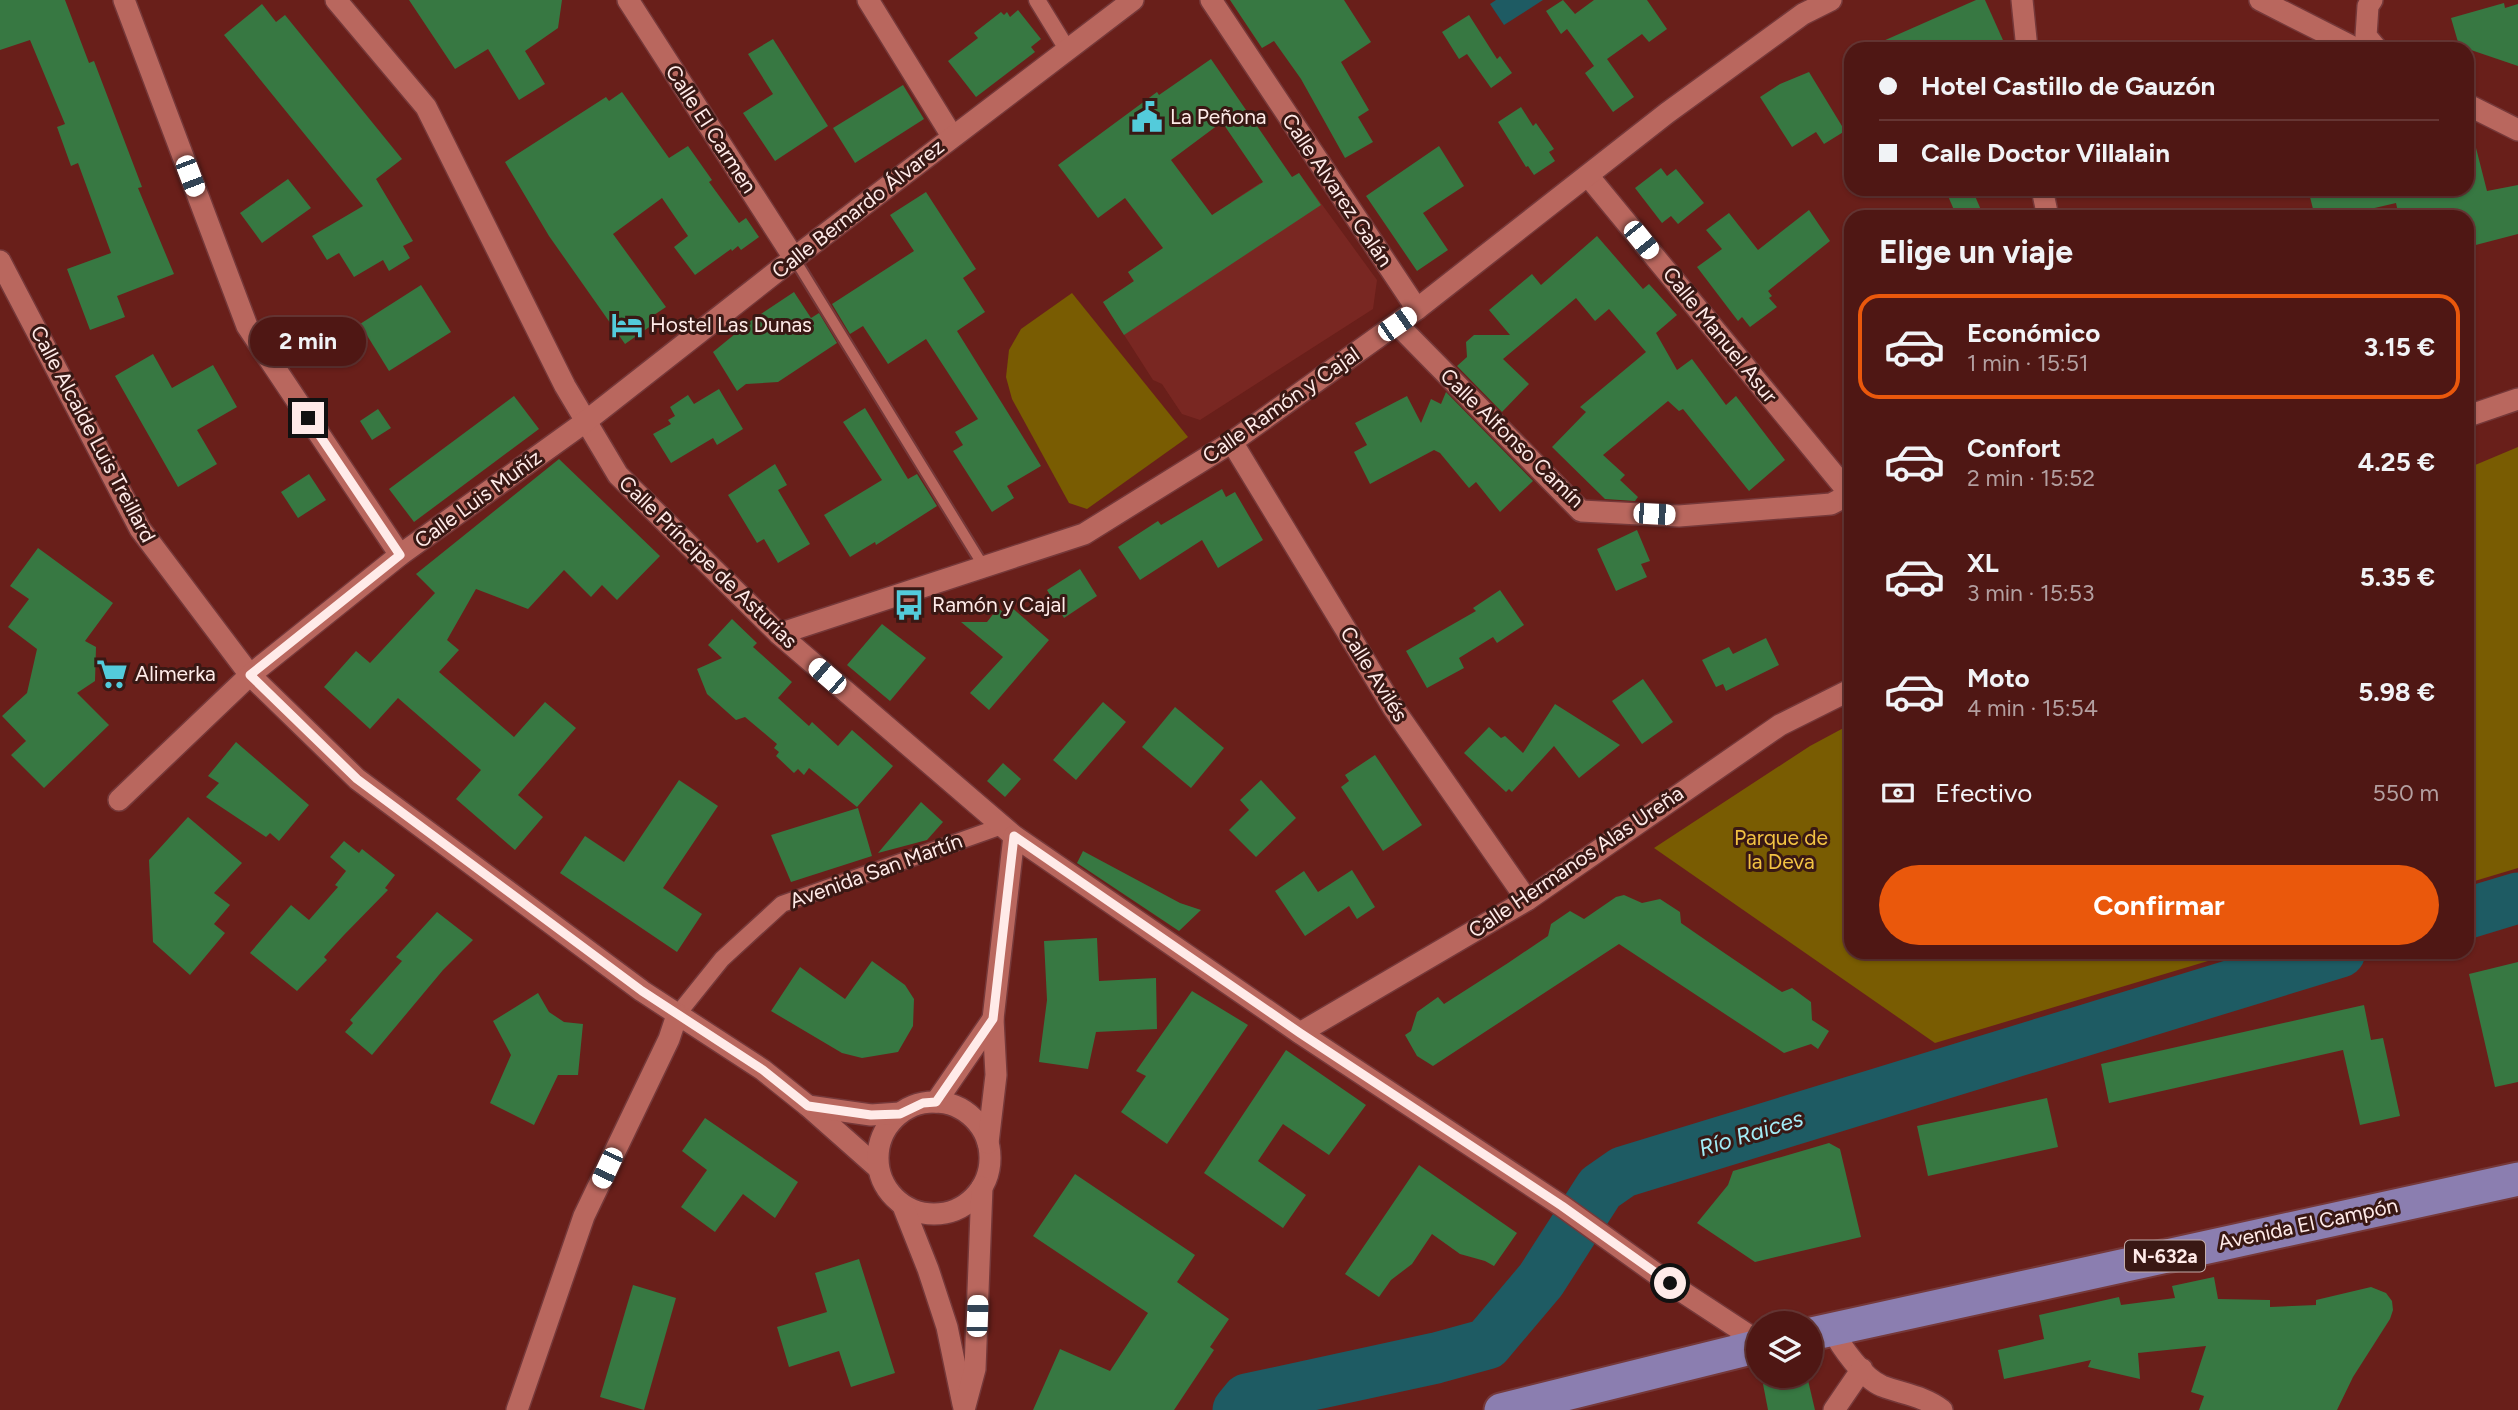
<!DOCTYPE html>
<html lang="es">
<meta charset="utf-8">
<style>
:root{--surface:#4f1714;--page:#592422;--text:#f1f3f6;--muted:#b39fa0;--line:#663634;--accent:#ea580c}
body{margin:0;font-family:Figtree,sans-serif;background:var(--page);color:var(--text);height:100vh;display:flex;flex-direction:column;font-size:26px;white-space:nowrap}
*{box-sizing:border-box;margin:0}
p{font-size:23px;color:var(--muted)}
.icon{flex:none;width:38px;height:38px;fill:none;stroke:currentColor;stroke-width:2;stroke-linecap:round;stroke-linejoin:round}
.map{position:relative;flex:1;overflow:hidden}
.drawer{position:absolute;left:1844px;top:210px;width:630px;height:749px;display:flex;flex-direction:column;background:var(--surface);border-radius:21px;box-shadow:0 2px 5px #0004,0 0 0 2px var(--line)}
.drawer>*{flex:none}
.top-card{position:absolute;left:1844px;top:42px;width:630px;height:154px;border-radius:21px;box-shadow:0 2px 5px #0004,0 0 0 2px var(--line);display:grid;align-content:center;height:154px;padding:0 35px;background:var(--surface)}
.fabs{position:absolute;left:1746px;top:1311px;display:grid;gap:14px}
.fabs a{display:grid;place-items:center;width:77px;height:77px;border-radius:50%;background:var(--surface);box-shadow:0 2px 5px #0004,0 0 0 2px var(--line);font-size:35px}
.end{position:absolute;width:32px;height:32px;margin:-16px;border:9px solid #ffebe9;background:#111;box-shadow:0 0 0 4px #111}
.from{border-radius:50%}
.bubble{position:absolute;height:49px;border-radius:24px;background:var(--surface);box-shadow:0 2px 5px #0004,0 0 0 2px var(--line);font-size:23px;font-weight:700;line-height:49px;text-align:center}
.car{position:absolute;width:21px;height:42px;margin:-21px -10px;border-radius:9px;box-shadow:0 0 5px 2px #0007;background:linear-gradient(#fff 24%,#345 0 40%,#fff 0 76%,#345 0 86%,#fff 0)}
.top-card b{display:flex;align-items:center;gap:24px;height:66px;font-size:26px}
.top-card b+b{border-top:2px solid var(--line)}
.top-card i{width:18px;height:18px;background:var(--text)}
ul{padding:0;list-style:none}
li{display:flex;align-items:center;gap:21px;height:105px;margin:0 14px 10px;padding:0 21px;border:4px solid transparent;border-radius:21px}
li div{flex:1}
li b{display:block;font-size:26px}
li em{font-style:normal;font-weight:700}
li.selected{border-color:var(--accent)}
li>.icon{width:63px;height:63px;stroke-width:1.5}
h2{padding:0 35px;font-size:32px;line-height:84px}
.pay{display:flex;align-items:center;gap:18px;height:77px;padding:0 35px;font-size:26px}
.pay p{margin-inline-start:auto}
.button{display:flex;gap:14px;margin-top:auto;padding:14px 35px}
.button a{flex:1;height:80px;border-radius:42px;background:var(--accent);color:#fff;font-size:28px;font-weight:700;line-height:80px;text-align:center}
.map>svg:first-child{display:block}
</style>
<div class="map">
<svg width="2518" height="1410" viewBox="0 0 2518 1410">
<rect width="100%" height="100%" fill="#691f1a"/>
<path fill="#792722" d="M1299,173L1377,280L1373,309L1200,420L1182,414L1162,384L1153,380L1103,302L1134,282L1128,272L1158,252L1237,211L1231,202L1260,183L1268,193Z"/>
<g fill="#795c02">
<path d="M1072,293L1188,437L1087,509L1069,503L1012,399L1006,377L1009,350L1021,329Z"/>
<path d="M2518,447V868L2468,883V468Z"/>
<path d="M1851,724L1852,952H2238L1935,1043L1654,848L1810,746Z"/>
</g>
<path fill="#1e5b63" d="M1496,0H1543L1504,25L1490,4Z"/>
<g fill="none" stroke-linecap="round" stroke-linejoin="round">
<g stroke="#1e5b63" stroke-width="51">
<path d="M2468,913L2518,898"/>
<path d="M1238,1410L1247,1399L1436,1358L1487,1344L1541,1280L1600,1188L1623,1172L2340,952"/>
</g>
</g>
<g fill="#377842" fill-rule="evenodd">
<path d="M0,0H65L89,63L94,61L142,187L138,188L174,274L117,296L125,317L90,330L67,269L111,253L78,163L71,166L57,127L65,124L30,40L0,50Z"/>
<path d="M409,0H562L558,28L525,51L545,84L519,100L488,49L455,69Z"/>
<path d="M1230,0H1344L1371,42L1341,62L1369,110L1358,117L1373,142L1345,158L1301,79L1274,41L1262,48Z"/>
<path d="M1563,0L1575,14L1594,0H1647L1667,29L1649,42L1642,34L1607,59L1634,97L1613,112L1585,73L1594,66L1567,29L1561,34L1546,11Z"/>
<path d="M1976,0H1985L2007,49H1865Z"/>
<path d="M2504,3L2505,8L2518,4V66L2468,49H2460L2451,18Z"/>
<path d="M262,4L276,22L285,15L402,159L376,179L413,241L403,246L410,258L389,271L383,260L354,277L339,253L327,260L312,236L363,206L224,35Z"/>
<path d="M1018,10L1041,39L1031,47L1035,52L976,97L948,61L978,38L974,33L1001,12L1004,15L1007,12L1010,17Z"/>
<path d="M1469,15L1497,59L1500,56L1512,73L1491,88L1467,54L1459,59L1442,32Z"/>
<path d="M773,39L828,126L775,161L743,113L773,94L748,54Z"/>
<path d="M1211,59L1292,177L1299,173L1321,205L1124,335L1103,302L1134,281L1128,272L1163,248L1125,198L1098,218L1058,165L1157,92L1159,95ZM1222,122L1263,182L1212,215L1171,160Z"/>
<path d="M1809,72L1845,131L1824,144L1816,132L1792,147L1760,97L1780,84Z"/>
<path d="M903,85L924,119L855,163L833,128Z"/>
<path d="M622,92L669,158L688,146L712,180L709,182L739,223L746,218L759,237L741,250L738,246L732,251L731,249L695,275L674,247L688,236L662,198L613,234L666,307L651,317L655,323L625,344L549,236L505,162L606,97L609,101Z"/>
<path d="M1521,107L1533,126L1536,123L1554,149L1549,152L1555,161L1534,175L1528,166L1526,167L1498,122Z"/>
<path d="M2475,144L2487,191L2518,185V234L2468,247V217H2399L2396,203L2336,217H2315L2308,189H2468V145Z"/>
<path d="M1439,146L1464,186L1423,213L1448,250L1417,271L1366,196Z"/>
<path d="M1661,168L1667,176L1676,169L1704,203L1678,224L1671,216L1662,223L1635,188Z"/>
<path d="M288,179L311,208L262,243L240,213Z"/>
<path d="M1945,189H1972L1984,217H1957Z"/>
<path d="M926,192L976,269L963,278L985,312L957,331L1041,466L1007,486L1014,498L992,512L953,451L963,445L955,432L978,419L926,339L888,364L863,326L850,334L832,304L914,251L890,215Z"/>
<path d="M1809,210L1830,241L1768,291L1772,296L1769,298L1777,307L1750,327L1742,317L1738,321L1697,267L1722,249L1706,230L1729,213L1758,250Z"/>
<path d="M1597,236L1643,289L1649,284L1677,315L1656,333L1677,370L1692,359L1726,405L1736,396L1785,460L1749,491L1683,409L1679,411L1668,401L1603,455L1625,475L1620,480L1638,497L1635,501L1605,499L1552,447L1586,412L1580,407L1646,352L1609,309L1595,321L1576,298L1503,359L1529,384L1502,412L1457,366L1467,357L1466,342L1474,335H1510L1489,310L1532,274L1541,285Z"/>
<path d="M421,285L451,332L389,371L360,324Z"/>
<path d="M794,292L811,318L819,313L837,343L778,382L746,384L737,391L713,352L752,320Z"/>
<path d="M153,354L172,388L213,365L237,407L197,430L217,464L178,487L115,376Z"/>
<path d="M719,389L743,429L717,445L713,438L671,463L653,434L671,424L668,420L675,416L670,407L688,395L694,404Z"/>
<path d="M1446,392L1533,481L1500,512L1476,482L1469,488L1440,453L1434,450L1370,484L1354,452L1367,445L1355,423L1407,396L1421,423L1431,399L1441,404Z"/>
<path d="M514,396L539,429L414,522L389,489Z"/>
<path d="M865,408L908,479L917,474L937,506L876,545L875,542L850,557L824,515L882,480L843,422Z"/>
<path d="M378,409L391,428L372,440L360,421Z"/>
<path d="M559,459L660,556L617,600L602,585L591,597L564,570L528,609L476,589L447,640L459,650L439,672L514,737L545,702L576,728L518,795L543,817L515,850L456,799L481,770L398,698L370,729L324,687L356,651L370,663L435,593L416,574Z"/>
<path d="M775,464L787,485L778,490L810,544L778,563L764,539L757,543L728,495Z"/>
<path d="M309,474L326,500L298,518L281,492Z"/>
<path d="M1222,489L1226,497L1235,492L1263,540L1218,568L1202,540L1140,580L1118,547L1158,521L1161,525Z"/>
<path d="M1637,530L1650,561L1641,564L1647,577L1616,591L1597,549Z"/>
<path d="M38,548L113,603L85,641L96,647L95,681L77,693L109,725L44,788L11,755L26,741L2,716L27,693L37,649L8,627L29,599L10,586Z"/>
<path d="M1080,569L1097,596L1064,618L1047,590Z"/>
<path d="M1500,590L1524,625L1497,643L1493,637L1459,658L1464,668L1427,688L1406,651L1476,611L1473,608Z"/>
<path d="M1009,605L1049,640L989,710L970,693L1003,657L961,622H987L998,608L1003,612Z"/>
<path d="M732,619L757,643L753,647L792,682L778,698L809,726L812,722L838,746L852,730L893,766L857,807L809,768L804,775L798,769L794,773L776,756L779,752L774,748L777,744L745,717L736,720L707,694L697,669L722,658L708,645Z"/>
<path d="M882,624L926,658L890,701L847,665Z"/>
<path d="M1766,638L1779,665L1726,691L1723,684L1716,687L1702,660L1729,647L1733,654Z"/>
<path d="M1643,679L1673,722L1642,744L1612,701Z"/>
<path d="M1103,702L1126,722L1076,780L1053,760Z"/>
<path d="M1555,704L1620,745L1579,778L1554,746L1512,792L1509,789L1506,792L1464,753L1489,727L1501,738L1505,736L1523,753Z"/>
<path d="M1175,707L1224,748L1191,788L1142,747Z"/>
<path d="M236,742L309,805L279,841L270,833L266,837L206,797L219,783L208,776Z"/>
<path d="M1375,755L1422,825L1383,851L1341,787L1349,781L1345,775Z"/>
<path d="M1003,763L1021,779L1005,797L987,781Z"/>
<path d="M679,780L718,806L663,888L702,914L677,952L560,873L585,836L624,862Z"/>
<path d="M1261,780L1296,818L1256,857L1229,830L1249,810L1240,800Z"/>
<path d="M921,802L943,822L927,840L878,853Z"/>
<path d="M858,808L872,856L791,882L771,835Z"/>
<path d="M188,817L242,863L214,893L230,905L214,924L225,933L190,975L153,942L149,860Z"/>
<path d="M344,841L359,853L362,849L395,875L385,888L388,890L344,935L324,957L327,960L297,991L250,953L291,905L309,920L338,887L335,885L346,871L330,857Z"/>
<path d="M1083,851L1180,903L1201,910L1179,931L1077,863Z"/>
<path d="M1352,870L1375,907L1357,919L1349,906L1305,936L1275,891L1304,871L1318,892Z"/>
<path d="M1624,895L1642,903L1660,899L1680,912L1681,923L1720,950L1782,992L1792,988L1811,1002L1812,1020L1829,1031L1818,1049L1811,1044L1784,1053L1619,944L1433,1066L1417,1056L1405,1035L1411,1031L1417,1012L1438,997L1444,1004L1508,963L1548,936L1551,924L1570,911L1584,919L1616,897Z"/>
<path d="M437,912L473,940L443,970L372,1055L345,1032L353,1023L350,1020L402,961L396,957Z"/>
<path d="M1097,938L1099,981L1156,978L1157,1029L1096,1032L1088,1069L1039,1062L1047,1000L1044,941Z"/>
<path d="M872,961L905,985L914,999L913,1026L898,1052L862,1058L842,1053L771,1011L800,967L845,999Z"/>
<path d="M2518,962V1082L2495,1087L2469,974Z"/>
<path d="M1192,991L1248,1025L1167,1144L1121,1112L1146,1076L1136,1071Z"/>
<path d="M538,993L549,1012L564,1022L583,1024L578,1075H558L534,1125L490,1103L511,1055L493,1021Z"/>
<path d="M2364,1005L2371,1040L2383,1038L2400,1116L2360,1125L2343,1050L2109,1103L2101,1064Z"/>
<path d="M1286,1050L1366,1105L1329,1155L1283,1124L1258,1161L1306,1195L1283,1228L1204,1173Z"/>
<path d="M2047,1098L2058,1147L1928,1176L1917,1126Z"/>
<path d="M705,1118L798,1182L775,1218L743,1194L715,1232L681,1207L707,1170L682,1151Z"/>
<path d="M1829,1143L1840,1149L1861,1237L1755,1262L1697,1223L1728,1185L1733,1171Z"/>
<path d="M1419,1165L1517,1233L1494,1266L1485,1261L1460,1254L1432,1234L1412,1264L1391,1280L1379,1297L1345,1274Z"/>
<path d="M1075,1174L1195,1255L1177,1282L1229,1319L1210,1347L1214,1350L1174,1410H1033L1060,1349L1110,1371L1148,1313L1033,1236Z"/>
<path d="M859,1259L895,1373L851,1387L839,1351L789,1367L777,1327L827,1312L815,1273Z"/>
<path d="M2214,1277L2218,1299L2270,1300V1307L2316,1305V1300L2371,1287L2386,1293L2392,1301L2393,1310L2390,1319L2353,1377L2337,1410H2199L2204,1396L2191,1392L2206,1346L2138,1353L2140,1379L2088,1367L2091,1360L2004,1379L1998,1350L2044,1339L2039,1315L2119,1297L2121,1305L2175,1298L2172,1286Z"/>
<path d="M633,1285L676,1298L644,1410L600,1397Z"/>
<path d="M1807,1376L1815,1410H1768L1763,1384Z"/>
</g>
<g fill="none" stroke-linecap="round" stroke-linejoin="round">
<defs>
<path id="service" d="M794,258L984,567"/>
<g id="pedestrian">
<path d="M1037,0L1067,49"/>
<path d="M677,1015L722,959L782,904L1002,826"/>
</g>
<g id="minor">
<path d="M124,0L247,326L400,555"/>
<path d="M336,0L426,107L565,386L618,475L779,634L1014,836L1300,1033L1562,1206L1669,1283L1759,1342"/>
<path d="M628,0L794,258"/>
<path d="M868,0L952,136"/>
<path d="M1211,0L1417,309"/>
<path d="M2022,0L2027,49"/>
<path d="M2260,0L2357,49"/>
<path d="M2372,0L2368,6L2366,36L2377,49"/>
<path d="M2468,105L2518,130"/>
<path d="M1589,177L1850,494"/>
<path d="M2042,189L2048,217"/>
<path d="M0,261L140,529L250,675L357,779L642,991L763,1070L808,1106L878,1168"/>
<path d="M1397,324L1581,511L1679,516L1831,504L1852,493"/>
<path d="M2468,416L2518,399"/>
<path d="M1232,442L1394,709L1527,900"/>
<path d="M779,634L1084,534L1232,442L1417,309L1667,113L1803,14L1831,0"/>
<path d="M119,800L250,675L400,555L585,422L794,258L1133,0"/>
<path d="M1300,1033L1527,900L1780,725L1852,689"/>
<path d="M936,1102L993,1019"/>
<circle cx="934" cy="1158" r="56"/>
<path d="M808,1106L871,1115L900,1113"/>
<path d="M988,1143L996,1075L993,1019L1014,836"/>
<path d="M903,1206L928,1269L947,1327L963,1404"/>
<path d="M1832,1329C1841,1347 1863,1378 1882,1386C1903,1394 1924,1396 1942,1410"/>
<path d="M517,1410L584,1216L669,1039L677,1015"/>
<path d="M964,1410L975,1369L982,1187"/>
<path d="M1834,1410L1862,1369"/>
</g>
<g id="primary">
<path d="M1811,1334L2518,1179"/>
<path d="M1501,1410L1759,1346"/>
</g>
</defs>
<use href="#service" stroke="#753839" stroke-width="14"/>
<use href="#pedestrian" stroke="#753839" stroke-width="19"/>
<use href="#minor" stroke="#753839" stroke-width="24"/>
<use href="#primary" stroke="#753839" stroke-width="37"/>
<use href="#service" stroke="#b9675e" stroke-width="10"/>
<use href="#pedestrian" stroke="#b9675e" stroke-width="16"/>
<use href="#minor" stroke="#b9675e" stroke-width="21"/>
<use href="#primary" stroke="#8b7eb0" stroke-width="33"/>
</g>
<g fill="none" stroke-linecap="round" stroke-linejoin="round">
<path stroke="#ffebe9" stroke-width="9" d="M308,418L400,555L250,675L357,779L642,991L763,1070L808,1106L871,1115L900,1114L923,1103L936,1102L993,1019L1014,836L1300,1033L1562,1206L1670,1283"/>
</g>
<defs>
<symbol id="civic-bare" viewBox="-9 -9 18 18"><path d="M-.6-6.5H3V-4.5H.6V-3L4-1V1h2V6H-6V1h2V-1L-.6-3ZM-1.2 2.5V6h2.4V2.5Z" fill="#53cbdb" stroke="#391814" stroke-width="2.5" paint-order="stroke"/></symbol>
<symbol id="hotel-bare" viewBox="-9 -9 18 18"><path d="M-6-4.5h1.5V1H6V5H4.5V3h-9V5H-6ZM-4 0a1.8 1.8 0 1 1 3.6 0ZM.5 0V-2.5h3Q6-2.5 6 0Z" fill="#53cbdb" stroke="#391814" stroke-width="2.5" paint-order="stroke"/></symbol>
<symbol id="bus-bare" viewBox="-9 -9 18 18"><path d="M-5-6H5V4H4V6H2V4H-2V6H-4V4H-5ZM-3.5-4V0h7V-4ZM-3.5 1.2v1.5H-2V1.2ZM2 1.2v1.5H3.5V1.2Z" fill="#53cbdb" stroke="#391814" stroke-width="2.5" paint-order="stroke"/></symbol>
<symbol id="supermarket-bare" viewBox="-9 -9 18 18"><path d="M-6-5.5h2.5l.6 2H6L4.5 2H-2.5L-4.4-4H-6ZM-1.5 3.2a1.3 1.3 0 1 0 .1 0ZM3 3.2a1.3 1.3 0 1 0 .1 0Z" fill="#53cbdb" stroke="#391814" stroke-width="2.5" paint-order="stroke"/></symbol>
</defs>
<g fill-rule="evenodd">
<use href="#civic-bare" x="1125" y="95" width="44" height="44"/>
<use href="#hotel-bare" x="605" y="303" width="44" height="44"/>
<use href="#bus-bare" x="887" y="583" width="44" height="44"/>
<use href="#supermarket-bare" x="90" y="652" width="44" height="44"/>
</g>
<g text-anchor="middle" stroke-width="6" stroke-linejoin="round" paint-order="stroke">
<rect fill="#391814" stroke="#c4aca9" stroke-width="2" x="2125" y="1240.5" width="80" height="31" rx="5"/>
<g font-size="19" font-weight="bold" fill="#ffebe9">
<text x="2165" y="1263">N-632a</text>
</g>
<g font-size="21" fill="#ffebe9" stroke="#391814" text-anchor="start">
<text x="1170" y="124">La Peñona</text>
<text x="650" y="332">Hostel Las Dunas</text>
<text x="932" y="612">Ramón y Cajal</text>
<text x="135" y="681">Alimerka</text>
</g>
<g font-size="21" fill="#ffebe9" stroke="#391814">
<text transform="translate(711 129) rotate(57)" y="7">Calle El Carmen</text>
<text transform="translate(1337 190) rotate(56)" y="7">Calle Alvarez Galán</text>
<text transform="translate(858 209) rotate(-38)" y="7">Calle Bernardo Álvarez</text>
<text transform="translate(1720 335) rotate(51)" y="7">Calle Manuel Asur</text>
<text transform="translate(1281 405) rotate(-35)" y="7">Calle Ramón y Cajal</text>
<text transform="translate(93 434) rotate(62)" y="7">Calle Alcalde Luis Treillard</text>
<text transform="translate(1512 438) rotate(44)" y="7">Calle Alfonso Camín</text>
<text transform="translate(478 499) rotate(-36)" y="7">Calle Luis Muñíz</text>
<text transform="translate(708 562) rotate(44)" y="7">Calle Príncipe de Asturias</text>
<text transform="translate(1374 674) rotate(58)" y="7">Calle Avilés</text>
<text transform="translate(1576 862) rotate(-34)" y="7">Calle Hermanos Alas Ureña</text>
<text transform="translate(876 871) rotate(-20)" y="7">Avenida San Martín</text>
<text transform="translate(2308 1224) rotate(-12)" y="7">Avenida El Campón</text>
</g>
<g font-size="21" fill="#f2c243" stroke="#391814">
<text x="1781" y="845">Parque de<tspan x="1781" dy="24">la Deva</tspan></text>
</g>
<g font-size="23" font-style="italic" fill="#a2ecf6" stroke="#391814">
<text transform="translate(1751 1133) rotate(-17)" y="8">Río Raices</text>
</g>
</g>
</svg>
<div class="fabs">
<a><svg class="icon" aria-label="layers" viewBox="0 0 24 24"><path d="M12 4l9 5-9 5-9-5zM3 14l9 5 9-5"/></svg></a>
</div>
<i class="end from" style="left:1670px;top:1283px"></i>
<i class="end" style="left:308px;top:418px"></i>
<div class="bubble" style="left:250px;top:317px;width:116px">2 min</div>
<i class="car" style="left:190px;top:176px;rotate:159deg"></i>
<i class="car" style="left:1641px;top:240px;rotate:141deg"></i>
<i class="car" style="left:1397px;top:324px;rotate:55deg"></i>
<i class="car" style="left:1654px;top:514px;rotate:93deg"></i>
<i class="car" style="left:827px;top:676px;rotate:311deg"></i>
<i class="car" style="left:607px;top:1168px;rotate:205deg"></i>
<i class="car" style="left:977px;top:1316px;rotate:2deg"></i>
<div class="top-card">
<b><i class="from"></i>Hotel Castillo de Gauzón</b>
<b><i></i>Calle Doctor Villalain</b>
</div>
<section class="drawer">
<h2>Elige un viaje</h2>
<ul>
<li class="selected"><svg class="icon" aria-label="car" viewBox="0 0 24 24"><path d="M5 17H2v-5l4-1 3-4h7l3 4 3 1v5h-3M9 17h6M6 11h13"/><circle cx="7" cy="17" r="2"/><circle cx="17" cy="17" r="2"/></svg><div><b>Económico</b><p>1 min · 15:51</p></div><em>3.15 €</em></li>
<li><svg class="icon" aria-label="car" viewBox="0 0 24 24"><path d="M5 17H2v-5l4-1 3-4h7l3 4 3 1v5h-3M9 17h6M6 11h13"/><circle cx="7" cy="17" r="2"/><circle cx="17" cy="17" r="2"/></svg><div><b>Confort</b><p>2 min · 15:52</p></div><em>4.25 €</em></li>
<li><svg class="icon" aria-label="car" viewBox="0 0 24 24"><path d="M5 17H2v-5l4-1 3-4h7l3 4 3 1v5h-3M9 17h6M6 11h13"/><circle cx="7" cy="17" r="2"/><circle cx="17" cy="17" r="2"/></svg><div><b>XL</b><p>3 min · 15:53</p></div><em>5.35 €</em></li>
<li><svg class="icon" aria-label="car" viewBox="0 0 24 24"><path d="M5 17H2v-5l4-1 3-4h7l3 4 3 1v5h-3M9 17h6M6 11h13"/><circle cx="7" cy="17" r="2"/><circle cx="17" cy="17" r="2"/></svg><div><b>Moto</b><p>4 min · 15:54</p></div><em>5.98 €</em></li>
</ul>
<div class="pay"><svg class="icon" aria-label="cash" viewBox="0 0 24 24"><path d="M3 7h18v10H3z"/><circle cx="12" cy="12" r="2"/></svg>Efectivo<p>550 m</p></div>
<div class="button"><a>Confirmar</a></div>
</section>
</div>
